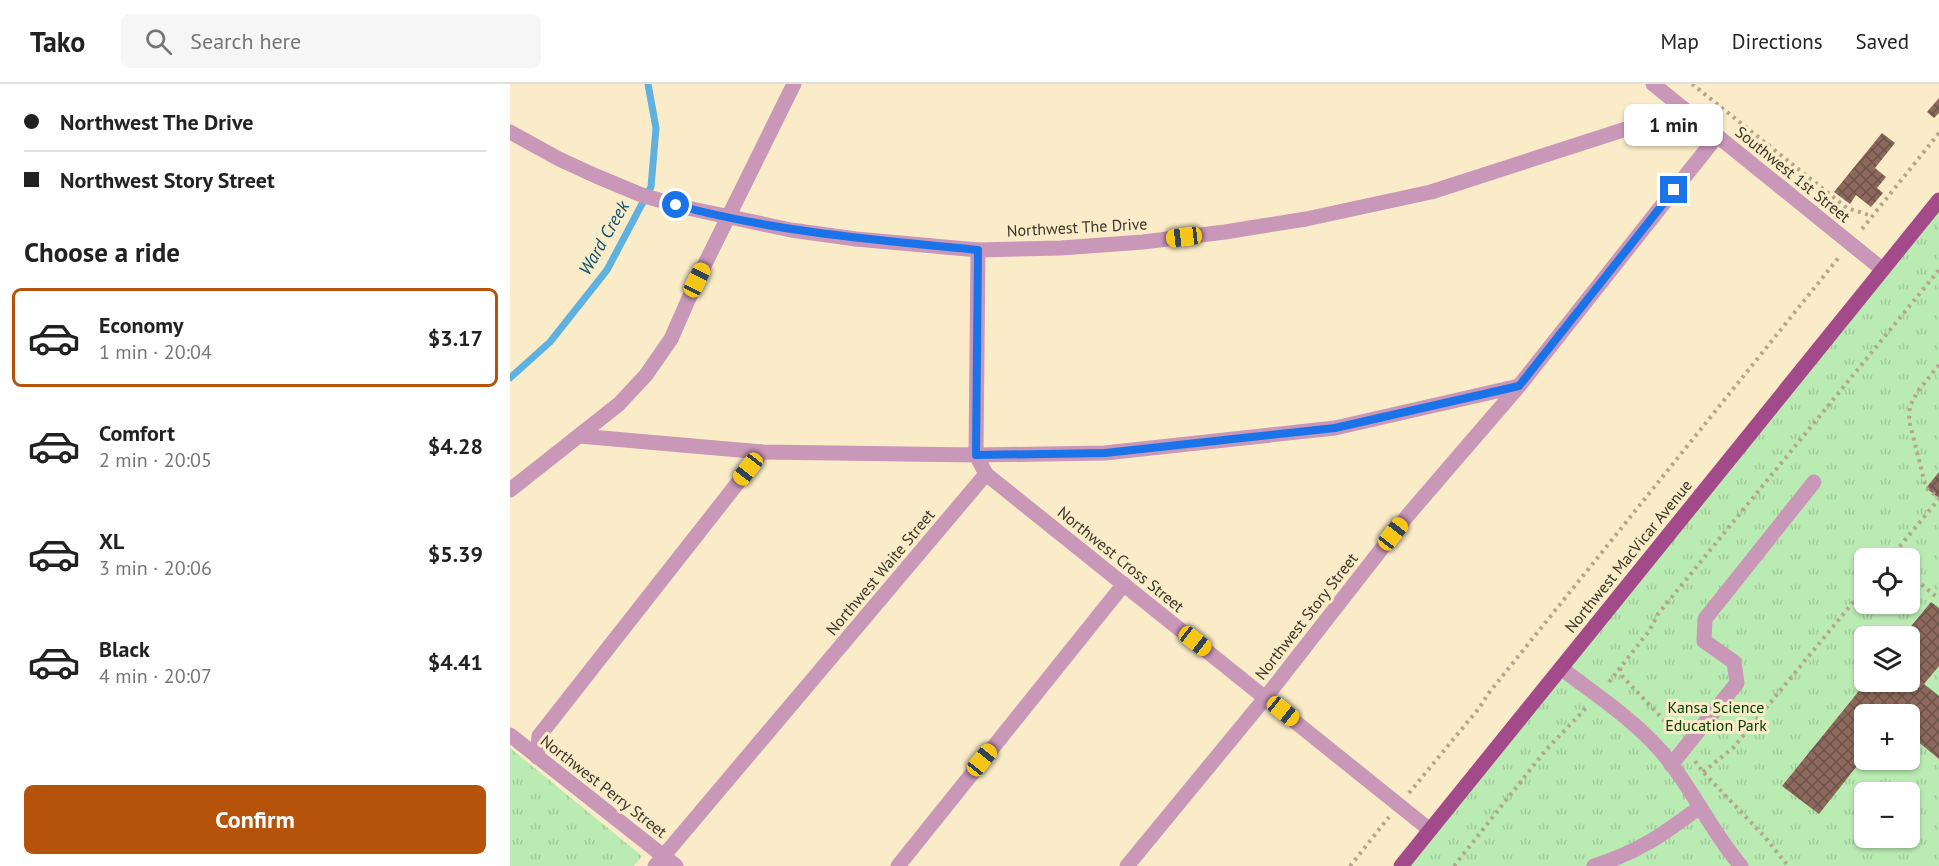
<!DOCTYPE html>
<meta charset="utf-8">
<style>
:root{--surface:#fff;--page:#f6f6f6;--text:#222;--muted:#767676;--line:#e0e0e0;--accent:#b45309}
body{margin:0;font-family:"PT Sans",sans-serif;background:var(--page);color:var(--text);height:100vh;display:flex;flex-direction:column;font-size:22px;white-space:nowrap}
*{box-sizing:border-box;margin:0}
p{font-size:20px;color:var(--muted)}
.icon{flex:none;width:33px;height:33px;fill:none;stroke:currentColor;stroke-width:2;stroke-linecap:round;stroke-linejoin:round}
.map{position:relative;flex:1;overflow:hidden}
.side{display:flex;flex-direction:column;background:var(--surface);width:510px}
.side>*{flex:none}
.banner{display:grid;align-content:center;height:132px;padding:0 24px;background:var(--surface)}
.controls{position:absolute;left:1344px;top:464px;display:grid;gap:12px}
.controls a{display:grid;place-items:center;width:66px;height:66px;border-radius:9px;background:var(--surface);box-shadow:0 2px 4px #0004;font-size:30px}
.end{position:absolute;width:27px;height:27px;margin:-14px;border:8px solid #1a73e8;background:#fff;box-shadow:0 0 0 3px #fff}
.from{border-radius:50%}
.bubble{position:absolute;height:42px;border-radius:9px;background:var(--surface);box-shadow:0 2px 4px #0004;font-size:20px;font-weight:700;line-height:42px;text-align:center}
.car{position:absolute;width:18px;height:36px;margin:-18px -9px;border-radius:8px;box-shadow:0 0 4px 2px #0007;background:linear-gradient(#f5c518 24%,#345 0 40%,#f5c518 0 76%,#345 0 86%,#f5c518 0)}
.banner b{display:flex;align-items:center;gap:21px;height:57px;font-size:22px}
.banner b+b{border-top:2px solid var(--line)}
.banner i{width:15px;height:15px;background:var(--text)}
ul{padding:0;list-style:none}
li{display:flex;align-items:center;gap:18px;height:99px;margin:0 12px 9px;padding:0 12px;border:3px solid transparent;border-radius:9px}
li div{flex:1}
li b{display:block;font-size:22px}
li em{font-style:normal;font-weight:700}
li.selected{border-color:var(--accent)}
li>.icon{width:54px;height:54px;stroke-width:1.5}
h2{padding:0 24px;font-size:27px;line-height:72px}
.action{display:flex;gap:12px;margin-top:auto;padding:12px 24px}
.action a{flex:1;height:69px;border-radius:9px;background:var(--accent);color:#fff;font-size:24px;font-weight:700;line-height:69px;text-align:center}
header{display:flex;align-items:center;gap:36px;box-sizing:border-box;height:84px;padding:0 30px;background:var(--surface);border-bottom:2px solid var(--line)}
header strong{font-size:28px}
nav{display:flex;gap:33px;margin-inline-start:auto;font-size:21px}
.search{width:420px;height:54px;background:var(--page);display:flex;align-items:center;gap:15px;box-sizing:border-box;padding:0 21px;border-radius:9px;color:var(--muted);font-size:22px}
main{display:flex;flex:1;min-height:0}
.map>svg:first-child{display:block}
</style>
<header>
<strong>Tako</strong>
<div class="search"><svg class="icon" aria-label="search" viewBox="0 0 24 24"><circle cx="10" cy="10" r="6"/><path d="M15 15l6 6"/></svg>Search here</div>
<nav><a>Map</a><a>Directions</a><a>Saved</a></nav>
</header>
<main>
<section class="side">
<div class="banner">
<b><i class="from"></i>Northwest The Drive</b>
<b><i></i>Northwest Story Street</b>
</div>
<h2>Choose a ride</h2>
<ul>
<li class="selected"><svg class="icon" aria-label="car" viewBox="0 0 24 24"><path d="M5 17H2v-5l4-1 3-4h7l3 4 3 1v5h-3M9 17h6M6 11h13"/><circle cx="7" cy="17" r="2"/><circle cx="17" cy="17" r="2"/></svg><div><b>Economy</b><p>1 min · 20:04</p></div><em>$3.17</em></li>
<li><svg class="icon" aria-label="car" viewBox="0 0 24 24"><path d="M5 17H2v-5l4-1 3-4h7l3 4 3 1v5h-3M9 17h6M6 11h13"/><circle cx="7" cy="17" r="2"/><circle cx="17" cy="17" r="2"/></svg><div><b>Comfort</b><p>2 min · 20:05</p></div><em>$4.28</em></li>
<li><svg class="icon" aria-label="car" viewBox="0 0 24 24"><path d="M5 17H2v-5l4-1 3-4h7l3 4 3 1v5h-3M9 17h6M6 11h13"/><circle cx="7" cy="17" r="2"/><circle cx="17" cy="17" r="2"/></svg><div><b>XL</b><p>3 min · 20:06</p></div><em>$5.39</em></li>
<li><svg class="icon" aria-label="car" viewBox="0 0 24 24"><path d="M5 17H2v-5l4-1 3-4h7l3 4 3 1v5h-3M9 17h6M6 11h13"/><circle cx="7" cy="17" r="2"/><circle cx="17" cy="17" r="2"/></svg><div><b>Black</b><p>4 min · 20:07</p></div><em>$4.41</em></li>
</ul>
<div class="action"><a>Confirm</a></div>
</section>
<div class="map">
<svg width="1429" height="782" viewBox="0 0 1429 782">
<defs>
<pattern id="park-tufts" width="24" height="20" patternUnits="userSpaceOnUse" patternTransform="scale(1.5)"><rect width="24" height="20" fill="#baebb3"/><path d="M3 7l-1-3M5 7V3M7 7l1-3M15 17l-1-3M17 17v-4M19 17l1-3" fill="none" stroke="#a1ca9a"/></pattern>
<pattern id="building-cross-hatch" width="8" height="8" patternUnits="userSpaceOnUse" patternTransform="scale(1.5)"><rect width="8" height="8" fill="#8c695c"/><path d="M0 0l8 8M0 8l8-8" fill="none" stroke="#6e5348"/></pattern>
</defs>
<rect width="100%" height="100%" fill="#faecc8"/>
<g fill="url(#park-tufts)" fill-rule="evenodd">
<path d="M1429,119V782H893ZM1354,474H1400V519H1354ZM1354,552H1400V597H1354ZM1354,630H1400V675H1354ZM1354,708H1400V753H1354Z"/>
<path d="M0,664L132,772L124,782H0Z"/>
</g>
<g fill="none" stroke-linecap="round" stroke-linejoin="round">
<path stroke="#5fb1df" stroke-width="7" d="M0,294L40,258L97,186L141,103L146,44L138,0"/>
</g>
<g fill="url(#building-cross-hatch)">
<path d="M1429,14V29L1424,34L1417,28Z"/>
<path d="M1372,49L1385,59L1365,84L1376,93L1367,104L1373,109L1361,123L1346,111L1340,120L1324,108Z"/>
<path d="M1429,388V414L1416,404Z"/>
<path d="M1421,518L1429,524V582L1414,600L1429,612V675L1400,651V630H1354V673L1309,730L1272,702L1357,597H1400V552H1393Z"/>
</g>
<g fill="none" stroke-linecap="round" stroke-linejoin="round">
<g stroke="#b3a88c" stroke-width="4" stroke-dasharray="3 4.5" stroke-linecap="butt">
<path d="M1182,0L1337,124L1362,132"/>
<path d="M1352,145L1429,49"/>
<path d="M1429,281L1408,307L1400,322L1399,336L1416,404L1429,414"/>
<path d="M1380,474L1429,415"/>
<path d="M1400,491L1429,515"/>
<path d="M1110,584L1112,592L1166,649"/>
<path d="M1099,598L1139,547L1148,530L1429,186"/>
<path d="M1185,677L1193,688L1254,752L1278,782"/>
<path d="M1193,688L1223,664L1354,505"/>
<path d="M899,709L970,623L978,610L1330,172"/>
<path d="M840,782L879,733"/>
<path d="M944,782L1035,667L1076,624"/>
</g>
<g stroke="#c997b8" stroke-width="15">
<path d="M1143,0L1372,185"/>
<path d="M0,48L49,75L86,92L134,112L182,125L281,146L346,155L468,166L551,164L633,158L715,148L796,135L921,108L1175,26"/>
<path d="M468,166L466,371L476,390L920,746"/>
<path d="M69,352L252,368L466,371L595,369L825,344L1009,302"/>
<path d="M0,406L109,320L136,291L161,255L187,196L284,0"/>
<path d="M1051,584C1084,610 1122,634 1150,666C1181,701 1200,746 1231,782"/>
<path d="M0,651L166,782"/>
<path d="M27,673L29,652L252,368"/>
<path d="M1161,681L1227,599L1224,578L1194,557L1195,535L1304,398"/>
<path d="M145,782L476,390"/>
<path d="M388,782L614,500"/>
<path d="M617,782L756,613L898,431L1009,302L1207,52"/>
<path d="M1084,782C1129,768 1152,751 1190,723"/>
</g>
<path stroke="#a34b8a" stroke-width="15" d="M891,782L1429,116"/>
</g>
<g fill="none" stroke-linecap="round" stroke-linejoin="round">
<path stroke="#1a73e8" stroke-width="8" d="M166,121C265,148 366,156 468,166L466,371L595,369L825,344L1009,302L1164,106"/>
</g>
<g text-anchor="middle" stroke-width="6" stroke-linejoin="round" paint-order="stroke">
<g font-size="16" fill="#3b3628" stroke="#faecc8">
<text transform="translate(1283 90) rotate(39)" y="6">Southwest 1st Street</text>
<text transform="translate(567 143) rotate(-3)" y="6">Northwest The Drive</text>
<text transform="translate(1118 472) rotate(-51)" y="6">Northwest MacVicar Avenue</text>
<text transform="translate(611 475) rotate(39)" y="6">Northwest Cross Street</text>
<text transform="translate(370 488) rotate(-50)" y="6">Northwest Waite Street</text>
<text transform="translate(796 532) rotate(-52)" y="6">Northwest Story Street</text>
<text transform="translate(94 702) rotate(38)" y="6">Northwest Perry Street</text>
</g>
<g font-size="16" fill="#064101" stroke="#faecc8">
<text x="1206" y="629">Kansa Science<tspan x="1206" dy="18">Education Park</tspan></text>
</g>
<g font-size="18" font-style="italic" fill="#0b4f6e" stroke="#faecc8">
<text transform="translate(94 154) rotate(-60)" y="6">Ward Creek</text>
</g>
</g>
</svg>
<div class="controls">
<a><svg class="icon" aria-label="locate" viewBox="0 0 24 24"><circle cx="12" cy="12" r="6"/><path d="M12 2v4M12 18v4M2 12h4M18 12h4"/></svg></a>
<a><svg class="icon" aria-label="layers" viewBox="0 0 24 24"><path d="M12 4l9 5-9 5-9-5zM3 14l9 5 9-5"/></svg></a>
<a>+</a>
<a>−</a>
</div>
<i class="end from" style="left:166px;top:121px"></i>
<i class="end" style="left:1164px;top:106px"></i>
<div class="bubble" style="left:1114px;top:20px;width:99px">1 min</div>
<i class="car" style="left:674px;top:153px;rotate:263deg"></i>
<i class="car" style="left:187px;top:196px;rotate:26deg"></i>
<i class="car" style="left:238px;top:385px;rotate:218deg"></i>
<i class="car" style="left:883px;top:450px;rotate:38deg"></i>
<i class="car" style="left:685px;top:557px;rotate:128deg"></i>
<i class="car" style="left:773px;top:627px;rotate:129deg"></i>
<i class="car" style="left:472px;top:676px;rotate:39deg"></i>
</div>
</main>
